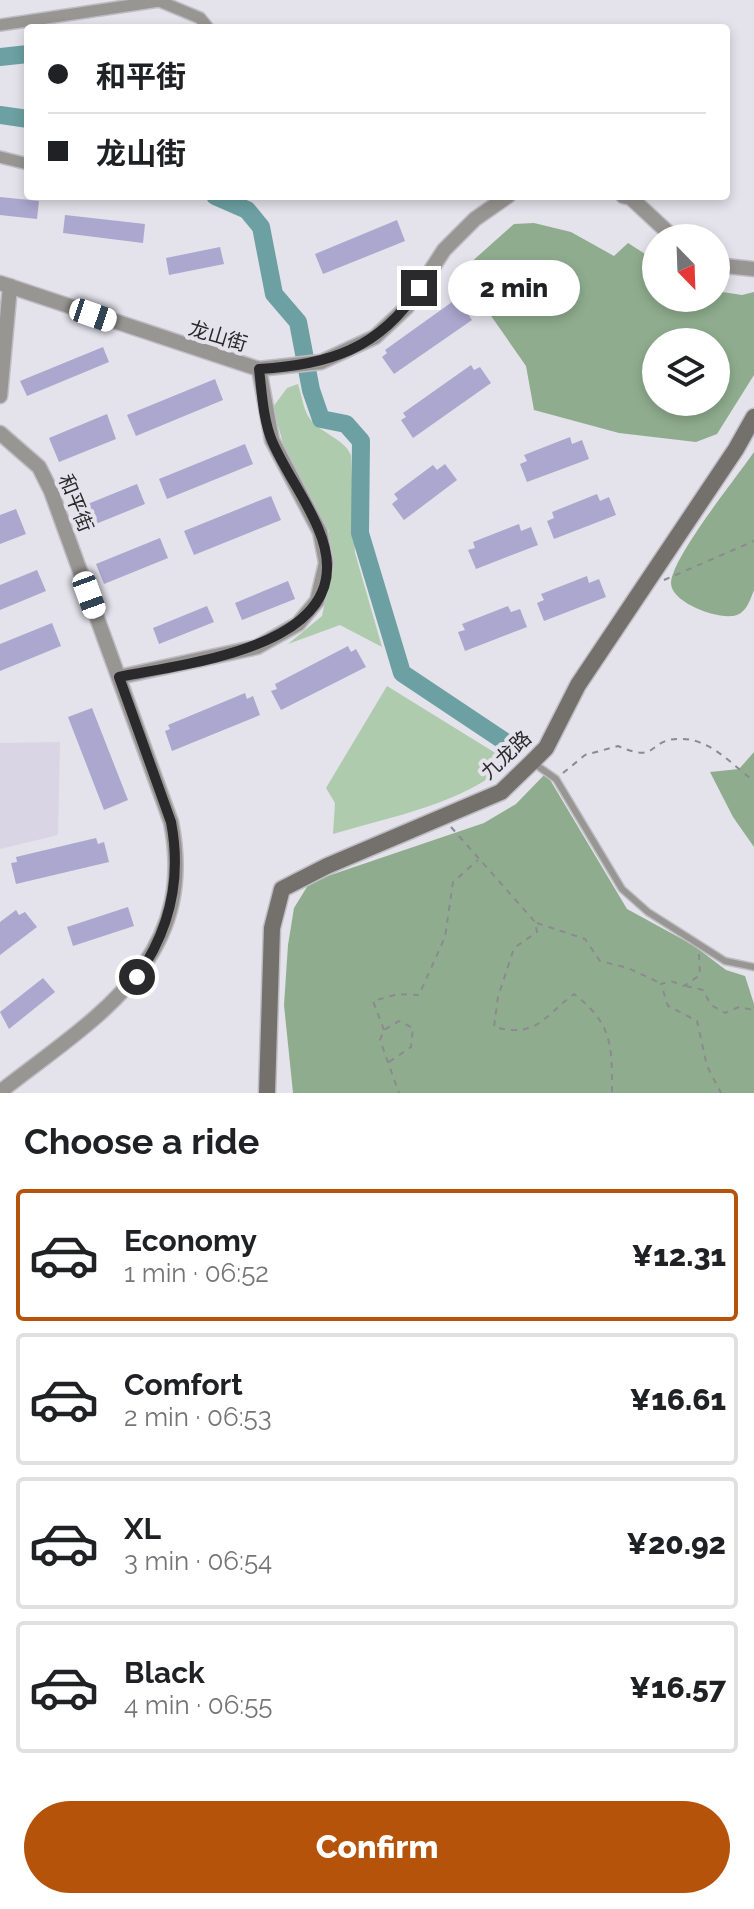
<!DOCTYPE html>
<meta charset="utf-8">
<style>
:root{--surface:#fff;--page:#f2f2f2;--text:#202124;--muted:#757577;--line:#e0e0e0;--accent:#b45309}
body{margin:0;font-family:Raleway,"Noto Sans SC",sans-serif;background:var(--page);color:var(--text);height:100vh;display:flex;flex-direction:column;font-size:30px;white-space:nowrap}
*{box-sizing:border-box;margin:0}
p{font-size:26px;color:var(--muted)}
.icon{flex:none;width:44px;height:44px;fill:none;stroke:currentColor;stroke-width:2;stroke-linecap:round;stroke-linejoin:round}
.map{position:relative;height:1093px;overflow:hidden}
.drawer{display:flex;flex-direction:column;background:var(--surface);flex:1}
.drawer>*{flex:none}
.hud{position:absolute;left:24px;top:24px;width:706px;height:176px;border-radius:8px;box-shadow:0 4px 12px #0003;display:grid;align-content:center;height:176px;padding:0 24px;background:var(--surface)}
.needle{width:52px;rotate:157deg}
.tools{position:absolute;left:642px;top:224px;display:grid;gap:16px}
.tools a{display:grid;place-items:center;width:88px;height:88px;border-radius:50%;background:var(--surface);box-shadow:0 4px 12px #0003;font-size:40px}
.end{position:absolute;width:36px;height:36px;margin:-18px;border:10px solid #2a292c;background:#fff;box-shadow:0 0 0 4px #fff}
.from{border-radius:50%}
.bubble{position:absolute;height:56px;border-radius:28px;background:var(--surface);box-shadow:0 4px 12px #0003;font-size:26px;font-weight:800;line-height:56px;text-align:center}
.car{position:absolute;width:24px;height:48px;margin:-24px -12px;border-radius:10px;box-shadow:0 0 6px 2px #0007;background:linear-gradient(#fff 24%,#345 0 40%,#fff 0 76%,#345 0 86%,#fff 0)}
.hud b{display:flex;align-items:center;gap:28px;height:76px;font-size:30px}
.hud b+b{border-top:2px solid var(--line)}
.hud i{width:20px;height:20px;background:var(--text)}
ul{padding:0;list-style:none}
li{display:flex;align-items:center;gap:24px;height:132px;margin:0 16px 12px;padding:0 8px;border:4px solid var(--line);border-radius:8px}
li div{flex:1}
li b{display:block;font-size:30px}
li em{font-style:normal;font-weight:800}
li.selected{border-color:var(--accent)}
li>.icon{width:72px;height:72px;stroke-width:1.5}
h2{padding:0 24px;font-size:36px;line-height:96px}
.button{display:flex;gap:16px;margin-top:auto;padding:16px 24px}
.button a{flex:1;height:92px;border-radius:48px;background:var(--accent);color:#fff;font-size:32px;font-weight:800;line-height:92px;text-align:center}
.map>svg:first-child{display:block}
</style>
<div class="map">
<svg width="754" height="1093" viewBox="0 0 754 1093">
<rect width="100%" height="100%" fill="#e4e2ea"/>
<path fill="#d9d5e4" d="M60,742L58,835L0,849V743Z"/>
<g fill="#afcbae">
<path d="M298,384C301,393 303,407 308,416C318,433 343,437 351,455L355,553L382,647L340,625L288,644L322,616L329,582V531L287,458L273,407L287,388Z"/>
<path d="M387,686L510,762C463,804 393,816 333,834L335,803L326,788Z"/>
</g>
<g fill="#8fad8e" fill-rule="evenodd">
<path d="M534,223L571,232L614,256L628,243L656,261V298H716V291L742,295L754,292V375L717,434L696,442L619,433L534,410L526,366L480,300L469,264L514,224ZM716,342V402H656V342Z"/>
<path d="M754,452V590C750,600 747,611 737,615C720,621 671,603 671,583C672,557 737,477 754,452Z"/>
<path d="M754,752V847L733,817L710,772L739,769Z"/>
<path d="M546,773L627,909L693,945L726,970L745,976L754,1004V1093H293L284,1005L288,945L294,908L310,882L484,823L516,804Z"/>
</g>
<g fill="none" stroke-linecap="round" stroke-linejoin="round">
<g stroke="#6ca0a2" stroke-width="18">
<path d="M0,57L28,54"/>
<path d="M0,115L28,119"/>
<path d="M215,196L247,210L261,227L274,294L298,322L311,390L321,419L346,424L361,441L360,533L402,673L513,747"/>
</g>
</g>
<g fill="#aba7ce">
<path d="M0,197L39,201L37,219L0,215Z"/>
<path d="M65,215L145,224L143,243L63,233Z"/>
<path d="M397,220L405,241L323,274L315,254Z"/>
<path d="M220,247L224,264L169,275L166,258Z"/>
<path d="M452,302L456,307L461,304L472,320L394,374L382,357L387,353L385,350Z"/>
<path d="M103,347L109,362L27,396L20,381Z"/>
<path d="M471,365L474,370L480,367L491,383L413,438L401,420L406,417L403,413Z"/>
<path d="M215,379L223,400L136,436L127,415Z"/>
<path d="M107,414L116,439L59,462L49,438Z"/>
<path d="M570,437L572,444L582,440L589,459L527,482L520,464L527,461L524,455Z"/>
<path d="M245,444L253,464L167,499L159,479Z"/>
<path d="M445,464L457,480L404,520L392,504L398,499L394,494L433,465L437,470Z"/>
<path d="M137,484L145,504L81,530L73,510Z"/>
<path d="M597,494L600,501L609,497L616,515L554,539L547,521L554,518L552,512Z"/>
<path d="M271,496L281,520L194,555L184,531Z"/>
<path d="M16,509L26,534L0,544V515Z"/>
<path d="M519,524L521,531L531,527L538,545L476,569L468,550L475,548L473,542Z"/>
<path d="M160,538L168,558L104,584L96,564Z"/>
<path d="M37,570L46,591L0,610V585Z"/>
<path d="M587,576L589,583L599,579L606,597L544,621L537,603L544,600L541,594Z"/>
<path d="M288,581L295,599L242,620L235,603Z"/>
<path d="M207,606L214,622L159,644L153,628Z"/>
<path d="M508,606L511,612L520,609L527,627L465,651L458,632L465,630L462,624Z"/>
<path d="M52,623L61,646L0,671V644Z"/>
<path d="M348,646L351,652L356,649L366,667L281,710L271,691L277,689L275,684Z"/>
<path d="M245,693L247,699L253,696L260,715L172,751L165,731L170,729L168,725Z"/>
<path d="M92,708L128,800L104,810L68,717Z"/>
<path d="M96,838L98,844L104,842L109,862L16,884L11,863L17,862L16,857Z"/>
<path d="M128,907L134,926L73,946L67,927Z"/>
<path d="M16,910L19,915L25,912L37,927L0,955V922Z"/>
<path d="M43,978L55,992L9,1029L0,1012Z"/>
</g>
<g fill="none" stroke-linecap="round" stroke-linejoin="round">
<defs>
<path id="service" d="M532,762L556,779L622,889L648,912L725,961L754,967"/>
<g id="minor">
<path d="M0,25L159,1L200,18L208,28"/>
<path d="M0,157L28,164"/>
</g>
<g id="tertiary">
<path d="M623,196L631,198L674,238"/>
<path d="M716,265L754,269"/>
<path d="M0,283L259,369L321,362L375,337L407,307L444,250L475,219L508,196"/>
<path d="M0,396L10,286"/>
<path d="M0,433L39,467L51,491L171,822C199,961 94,1018 0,1092"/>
<path d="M119,677L257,647L298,624L317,601L326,563L320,532L272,440L259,369"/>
</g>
<path id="secondary" d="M267,1093L272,928L282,889L327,866L501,792L532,762L546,748L578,685L736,449L754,417"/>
</defs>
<use href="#service" stroke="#bfbdc4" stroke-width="9"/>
<use href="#minor" stroke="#bfbdc4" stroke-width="14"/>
<use href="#tertiary" stroke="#bfbdc4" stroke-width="17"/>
<use href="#secondary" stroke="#bfbdc4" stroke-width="19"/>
<g stroke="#8b8a8f" stroke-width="2" stroke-dasharray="6 6" stroke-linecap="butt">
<path d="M664,580L754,541"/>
<path d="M563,773L585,755L618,746C661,765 646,737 683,739C712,740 733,766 754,781"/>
<path d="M451,827L535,922L537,932L514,948L498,997L494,1027C537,1038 542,1018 574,994C613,1024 612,1046 612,1093"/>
<path d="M537,923L585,939L600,961L628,968L660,983"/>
<path d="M699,954L700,975L684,986L671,981L661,984L668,1006L697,1021L707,1066L721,1093"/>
<path d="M686,986L703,990L711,1005L725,1013L739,1007L754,1010"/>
<path d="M384,1030L373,1001L398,994L419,995L445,937L453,882L478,860"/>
<path d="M389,1062L411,1047L413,1028L399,1021L384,1030L380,1040L399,1093"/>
</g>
<use href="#service" stroke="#989693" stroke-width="6"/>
<use href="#minor" stroke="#989693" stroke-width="11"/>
<use href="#tertiary" stroke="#989693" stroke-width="14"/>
<use href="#secondary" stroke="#74716d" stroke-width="16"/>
</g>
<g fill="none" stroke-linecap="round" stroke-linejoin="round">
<path stroke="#2a292c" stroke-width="10" d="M137,977C170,930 182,879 171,822L119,677C191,662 369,646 318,528C305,497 285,471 272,441C263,419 262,393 259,369C328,365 380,349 419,288"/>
</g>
<g text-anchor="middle" stroke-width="8" stroke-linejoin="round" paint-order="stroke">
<g font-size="20" fill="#2a292c" stroke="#e4e2ea">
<text transform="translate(218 336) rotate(17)" y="7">龙山街</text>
<text transform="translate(76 503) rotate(68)" y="7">和平街</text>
<text transform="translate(506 755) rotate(-43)" y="7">九龙路</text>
</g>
</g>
</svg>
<div class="tools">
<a><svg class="needle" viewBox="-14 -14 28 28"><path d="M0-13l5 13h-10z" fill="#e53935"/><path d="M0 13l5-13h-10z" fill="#757577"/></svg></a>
<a><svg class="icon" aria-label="layers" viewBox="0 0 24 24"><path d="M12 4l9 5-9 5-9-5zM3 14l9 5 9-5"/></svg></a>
</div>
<i class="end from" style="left:137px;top:977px"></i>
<i class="end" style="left:419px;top:288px"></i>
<div class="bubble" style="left:448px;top:260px;width:132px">2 min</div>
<i class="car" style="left:93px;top:315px;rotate:109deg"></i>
<i class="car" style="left:89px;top:595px;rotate:160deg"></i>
<div class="hud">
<b><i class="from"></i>和平街</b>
<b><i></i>龙山街</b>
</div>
</div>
<section class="drawer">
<h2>Choose a ride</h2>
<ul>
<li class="selected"><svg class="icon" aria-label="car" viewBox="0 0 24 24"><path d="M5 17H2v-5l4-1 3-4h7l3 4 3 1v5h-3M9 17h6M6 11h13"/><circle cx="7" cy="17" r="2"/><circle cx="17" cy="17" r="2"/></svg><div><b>Economy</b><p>1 min · 06:52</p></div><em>¥12.31</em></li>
<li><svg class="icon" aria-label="car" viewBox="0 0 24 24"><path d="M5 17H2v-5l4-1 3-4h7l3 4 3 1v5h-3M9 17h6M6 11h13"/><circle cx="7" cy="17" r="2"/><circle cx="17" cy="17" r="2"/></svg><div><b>Comfort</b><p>2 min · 06:53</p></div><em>¥16.61</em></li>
<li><svg class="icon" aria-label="car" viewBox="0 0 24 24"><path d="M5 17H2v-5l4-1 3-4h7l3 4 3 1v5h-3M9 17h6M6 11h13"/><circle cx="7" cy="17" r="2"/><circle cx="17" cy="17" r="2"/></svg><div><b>XL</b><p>3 min · 06:54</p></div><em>¥20.92</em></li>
<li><svg class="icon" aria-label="car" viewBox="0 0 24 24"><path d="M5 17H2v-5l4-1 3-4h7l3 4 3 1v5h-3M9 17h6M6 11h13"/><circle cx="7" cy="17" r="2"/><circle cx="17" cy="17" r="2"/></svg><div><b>Black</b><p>4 min · 06:55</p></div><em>¥16.57</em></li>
</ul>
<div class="button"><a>Confirm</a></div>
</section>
